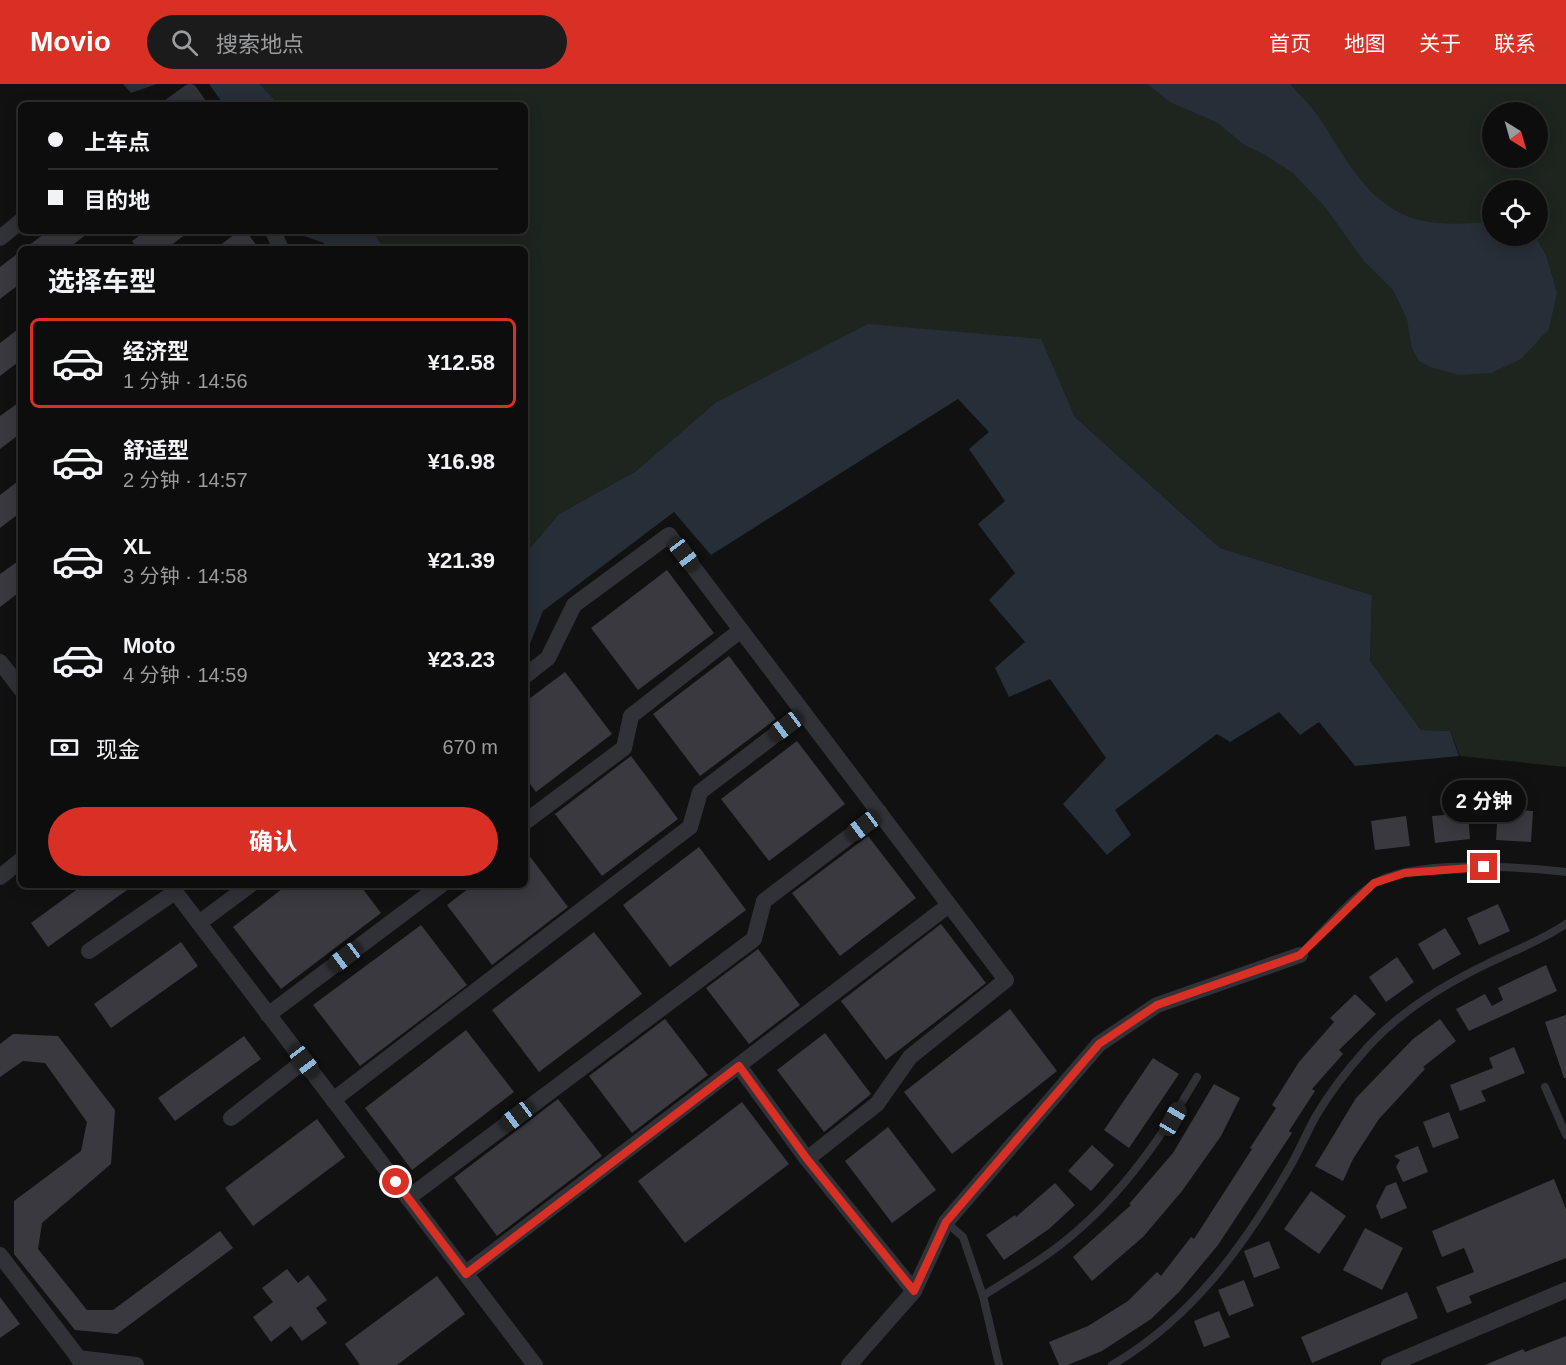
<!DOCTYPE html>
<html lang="zh">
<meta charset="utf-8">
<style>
:root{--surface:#0d0d0e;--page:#1b1b1c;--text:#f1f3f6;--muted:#9a9c9e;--line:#2d2d2e;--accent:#d93025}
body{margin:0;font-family:Arial,"Noto Sans SC",sans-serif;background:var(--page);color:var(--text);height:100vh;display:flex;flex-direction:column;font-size:22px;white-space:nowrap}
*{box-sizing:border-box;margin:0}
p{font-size:20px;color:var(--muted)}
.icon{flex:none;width:33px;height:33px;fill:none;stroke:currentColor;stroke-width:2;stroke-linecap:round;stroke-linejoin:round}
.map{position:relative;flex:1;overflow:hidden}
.details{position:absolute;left:18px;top:162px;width:510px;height:642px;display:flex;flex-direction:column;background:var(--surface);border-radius:9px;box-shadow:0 3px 15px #0003,0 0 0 2px var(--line)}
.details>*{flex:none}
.banner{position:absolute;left:18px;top:18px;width:510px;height:132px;border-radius:9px;box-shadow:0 3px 15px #0003,0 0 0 2px var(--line);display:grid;align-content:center;height:132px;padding:0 30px;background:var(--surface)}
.needle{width:39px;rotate:143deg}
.tools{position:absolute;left:1482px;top:18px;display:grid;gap:12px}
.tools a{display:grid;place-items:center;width:66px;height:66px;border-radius:50%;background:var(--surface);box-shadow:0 3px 15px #0003,0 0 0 2px var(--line);font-size:30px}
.end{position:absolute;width:27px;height:27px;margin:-14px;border:8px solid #d93025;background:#fff;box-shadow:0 0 0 3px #fff}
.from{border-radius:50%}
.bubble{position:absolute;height:42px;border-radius:21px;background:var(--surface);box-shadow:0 3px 15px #0003,0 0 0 2px var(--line);font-size:20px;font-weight:700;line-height:42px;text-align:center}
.car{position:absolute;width:18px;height:36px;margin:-18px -9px;border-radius:8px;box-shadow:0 0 4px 2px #0007;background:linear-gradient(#222 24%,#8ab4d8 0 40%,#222 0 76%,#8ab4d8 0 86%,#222 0)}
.banner b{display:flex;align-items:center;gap:21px;height:57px;font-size:22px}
.banner b+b{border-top:2px solid var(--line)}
.banner i{width:15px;height:15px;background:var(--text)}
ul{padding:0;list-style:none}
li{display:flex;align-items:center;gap:18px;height:90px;margin:0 12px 9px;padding:0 18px;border:3px solid transparent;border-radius:9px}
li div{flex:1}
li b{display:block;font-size:22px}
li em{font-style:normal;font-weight:700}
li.active{border-color:var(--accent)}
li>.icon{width:54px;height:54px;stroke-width:1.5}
h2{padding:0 30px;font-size:27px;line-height:72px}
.pay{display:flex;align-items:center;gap:15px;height:66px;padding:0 30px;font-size:22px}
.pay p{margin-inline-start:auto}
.cta{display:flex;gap:12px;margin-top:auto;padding:12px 30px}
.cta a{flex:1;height:69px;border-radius:36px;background:var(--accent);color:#fff;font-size:24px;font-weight:700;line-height:69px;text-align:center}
header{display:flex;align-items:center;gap:36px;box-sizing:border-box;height:84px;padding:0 30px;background:var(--accent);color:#fff}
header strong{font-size:28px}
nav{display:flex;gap:33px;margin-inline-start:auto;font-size:21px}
.search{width:420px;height:54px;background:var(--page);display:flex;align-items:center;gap:15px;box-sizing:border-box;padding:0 21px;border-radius:33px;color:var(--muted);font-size:22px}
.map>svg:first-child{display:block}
</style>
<header>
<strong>Movio</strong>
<div class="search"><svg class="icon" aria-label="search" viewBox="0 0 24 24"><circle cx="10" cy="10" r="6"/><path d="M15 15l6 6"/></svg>搜索地点</div>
<nav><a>首页</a><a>地图</a><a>关于</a><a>联系</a></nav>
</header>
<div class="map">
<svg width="1566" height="1281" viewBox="0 0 1566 1281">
<rect width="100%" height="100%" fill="#111112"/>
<path fill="#1d251e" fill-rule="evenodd" d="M260,0H1566V683L1460,672L1450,647L1421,646L1370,577L1372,511L1220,464L1075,333L1040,255L715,319L636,387L559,430L525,470V165H385L372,147H525V21H279ZM1492,28H1538V74H1492ZM1492,106H1538V152H1492Z"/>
<g fill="#262e37">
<path d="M123,0H157L131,9Z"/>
<path d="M209,0H260L279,21H224Z"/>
<path d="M1147,0H1290C1299,11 1310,20 1318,32C1344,70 1367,123 1419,136C1443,142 1467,139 1492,138V152H1535L1546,171L1557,209L1549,245L1521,275L1491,289L1459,291L1430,283L1419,277L1412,265L1407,235L1393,206L1364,177L1325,123L1293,89L1265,71L1243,60L1218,39L1170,18Z"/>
<path d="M299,147H372L385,165H327L324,159L301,151Z"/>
<path d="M868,240L1041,255L1075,333L1220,464L1372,511L1370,577L1421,646L1450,647L1459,672L1355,682L1319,638L1300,651L1279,628L1230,658L1217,650L1115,726L1131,751L1107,771L1063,720L1106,674L1050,595L1009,613L995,584L1025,558L989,516L1015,489L978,440L1005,417L969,365L989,348L958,315L711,471L674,428L543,527L528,565L525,566V470L559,430L636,387L715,319Z"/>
</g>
<g fill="#3a393f">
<path d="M48,147H91L67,165H24Z"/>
<path d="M146,147H190L166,165H138L132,157Z"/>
<path d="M239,147H246L259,165H215Z"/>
<path d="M21,167V199L0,215V183Z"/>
<path d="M21,243V276L0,292V259Z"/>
<path d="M21,317V349L0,365V332Z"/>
<path d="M21,395V428L0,444V411Z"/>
<path d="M21,475V507L0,523V490Z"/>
<path d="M667,486L714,549L638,606L591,544Z"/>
<path d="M729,572L776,635L700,692L653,630Z"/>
<path d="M565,588L612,650L536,708L525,693V618Z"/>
<path d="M797,657L845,720L769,777L721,715Z"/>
<path d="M631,672L678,735L602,792L555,730Z"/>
<path d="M1498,725L1533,727L1531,758L1496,756Z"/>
<path d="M1468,729L1470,755L1435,759L1432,732Z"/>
<path d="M1406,732L1410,762L1375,766L1371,737Z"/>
<path d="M868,752L916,814L840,872L792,809Z"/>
<path d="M699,763L746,826L670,883L623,821Z"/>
<path d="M525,766L568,823L492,881L447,821L473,801H525Z"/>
<path d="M83,801H134L48,863L31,839Z"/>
<path d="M287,801H360L381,829L281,905L233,843Z"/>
<path d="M1498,820L1510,847L1479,861L1467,834Z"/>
<path d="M941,840L986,899L886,976L841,917Z"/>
<path d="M421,841L467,901L360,982L313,921Z"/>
<path d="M1445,844L1461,870L1433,886L1418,860Z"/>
<path d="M594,848L642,910L539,988L492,926Z"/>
<path d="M181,858L198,882L111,944L94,920Z"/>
<path d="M758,865L800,921L749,960L706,904Z"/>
<path d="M1397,873L1414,898L1386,918L1369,893Z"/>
<path d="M1546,881L1557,907L1469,947L1456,925L1485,910L1492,922L1503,916L1498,904Z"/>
<path d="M1355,910L1376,930L1339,966L1343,970L1312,1005L1315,1007L1289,1047L1292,1049L1218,1161L1179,1208L1151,1235L1102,1267L1068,1281H1059L1049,1258L1088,1242L1128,1217L1157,1188L1161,1192L1191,1153L1194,1155L1252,1065L1250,1064L1276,1024L1272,1021L1299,978L1334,938L1330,934Z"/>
<path d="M1010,925L1057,987L952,1070L904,1008Z"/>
<path d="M1566,931V994H1564L1545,938Z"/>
<path d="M665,935L708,991L632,1049L589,992Z"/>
<path d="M1440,935L1456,957L1423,983L1425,985L1379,1035L1353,1075L1343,1097L1315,1082L1356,1014L1413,955Z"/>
<path d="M466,946L514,1008L412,1086L365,1024Z"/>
<path d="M825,949L871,1010L824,1048L777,986Z"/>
<path d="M13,950L58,952L115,1026L111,1080L42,1139L38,1165L87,1226H113L220,1147L233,1164L117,1250L75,1246L14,1170V1117L81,1067L87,1038L45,979L23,977L0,993V960Z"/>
<path d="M244,952L261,975L175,1037L158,1014Z"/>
<path d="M1514,963L1525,989L1481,1007L1486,1017L1460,1027L1450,1001L1493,984L1489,974Z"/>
<path d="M1153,974L1179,990L1129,1064L1104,1046Z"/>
<path d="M1214,1000L1240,1014L1221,1052L1182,1107L1143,1153L1092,1197L1073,1173L1131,1121L1129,1120L1173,1069Z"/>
<path d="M558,1015L602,1072L497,1152L454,1094Z"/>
<path d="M742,1018L789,1080L685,1159L638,1097Z"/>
<path d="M1449,1028L1459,1054L1433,1064L1423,1038Z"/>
<path d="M317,1035L345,1073L253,1142L225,1104Z"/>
<path d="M888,1043L936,1106L892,1139L845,1077Z"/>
<path d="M1092,1061L1114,1081L1091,1107L1068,1087Z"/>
<path d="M1418,1062L1428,1088L1403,1098L1396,1083L1400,1076L1394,1072Z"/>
<path d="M1554,1095L1566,1125V1174L1469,1212L1472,1219L1447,1229L1436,1203L1474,1188L1464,1164L1442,1173L1432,1147Z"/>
<path d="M1396,1098L1407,1124L1381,1135L1376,1122L1386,1102Z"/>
<path d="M1055,1099L1075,1121L1049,1145L1004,1176L986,1151L1015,1131L1016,1133Z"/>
<path d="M1311,1107L1346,1132L1319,1170L1284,1145Z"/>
<path d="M1365,1144L1403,1164L1382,1206L1343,1186Z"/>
<path d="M1269,1157L1280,1184L1254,1194L1244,1167Z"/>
<path d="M287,1185L298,1199L308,1191L327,1216L316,1224L327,1239L302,1257L291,1242L271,1258L253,1233L273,1218L262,1204Z"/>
<path d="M437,1192L465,1230L397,1281H360L345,1260Z"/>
<path d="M1244,1196L1254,1222L1229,1232L1218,1206Z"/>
<path d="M1407,1208L1418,1234L1312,1279L1301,1253Z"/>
<path d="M0,1213L20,1240L0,1254Z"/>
<path d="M1219,1227L1230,1253L1204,1263L1194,1237Z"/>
<path d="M1566,1252V1281H1485L1523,1265L1525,1268Z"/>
</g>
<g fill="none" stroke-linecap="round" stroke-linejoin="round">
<g stroke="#313238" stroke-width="8">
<path d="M1300,871C1323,848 1345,820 1372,801C1410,774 1520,783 1566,788"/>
<path d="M1545,1003L1566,1051"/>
<path d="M946,1138L963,1153L983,1212L999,1281"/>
<path d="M983,1212C1006,1197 1030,1183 1052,1167C1114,1122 1159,1058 1197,993"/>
<path d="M1112,1281C1193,1234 1245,1160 1291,1081C1300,1065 1307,1048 1316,1032C1330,1008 1348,985 1367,964C1401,926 1445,900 1489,879C1516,866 1542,856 1566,840"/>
</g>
<g stroke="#313238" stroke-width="16">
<path d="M172,21L190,8L199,21"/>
<path d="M273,147L281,165"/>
<path d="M0,154L21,137"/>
<path d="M0,578L21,605"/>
<path d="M525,592L548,574L574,521L669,451L1006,896L910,973L877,1020L807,1075L914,1207L849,1281"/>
<path d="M525,738L624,664L631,632L741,546"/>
<path d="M0,793L21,776"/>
<path d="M170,801L535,1281"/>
<path d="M199,839L250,801"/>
<path d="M89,867L175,808"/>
<path d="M268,931L441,801"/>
<path d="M739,982L807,1075"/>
<path d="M333,1016L690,743L700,708L804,629"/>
<path d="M231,1034L304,977"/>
<path d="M408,1114L754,855L764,817L880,729"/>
<path d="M0,1171L84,1281"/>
<path d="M466,1189L949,821"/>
<path d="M914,1207L946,1138L1099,960L1157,921L1300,871"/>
<path d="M78,1274L136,1281"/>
<path d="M1389,1281L1566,1206"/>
</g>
</g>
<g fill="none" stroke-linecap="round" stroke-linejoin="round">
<path stroke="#d93025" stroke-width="8" d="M396,1098L466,1190L739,982L807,1075L914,1207L946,1138L1099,960L1157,921L1300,871L1374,799L1405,789L1484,783"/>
</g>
</svg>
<div class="tools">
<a><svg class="needle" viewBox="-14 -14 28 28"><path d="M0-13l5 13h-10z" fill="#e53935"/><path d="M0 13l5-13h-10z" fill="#9a9c9e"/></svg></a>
<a><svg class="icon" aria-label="locate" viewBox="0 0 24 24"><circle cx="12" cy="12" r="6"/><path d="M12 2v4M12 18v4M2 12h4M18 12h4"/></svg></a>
</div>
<i class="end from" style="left:396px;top:1098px"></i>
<i class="end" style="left:1484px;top:783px"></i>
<div class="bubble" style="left:1442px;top:696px;width:84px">2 分钟</div>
<i class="car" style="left:684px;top:470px;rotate:143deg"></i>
<i class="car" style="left:786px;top:642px;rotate:233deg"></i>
<i class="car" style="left:863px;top:742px;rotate:233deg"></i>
<i class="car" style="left:345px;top:873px;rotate:233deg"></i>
<i class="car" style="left:304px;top:977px;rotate:143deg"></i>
<i class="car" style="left:517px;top:1032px;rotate:233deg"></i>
<i class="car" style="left:1173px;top:1035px;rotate:30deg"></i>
<div class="banner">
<b><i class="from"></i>上车点</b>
<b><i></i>目的地</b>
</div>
<section class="details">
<h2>选择车型</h2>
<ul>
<li class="active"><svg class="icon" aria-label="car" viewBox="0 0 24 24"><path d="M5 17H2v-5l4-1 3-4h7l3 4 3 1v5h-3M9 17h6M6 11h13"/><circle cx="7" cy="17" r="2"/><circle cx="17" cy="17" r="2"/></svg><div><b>经济型</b><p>1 分钟 · 14:56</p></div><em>¥12.58</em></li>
<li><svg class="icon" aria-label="car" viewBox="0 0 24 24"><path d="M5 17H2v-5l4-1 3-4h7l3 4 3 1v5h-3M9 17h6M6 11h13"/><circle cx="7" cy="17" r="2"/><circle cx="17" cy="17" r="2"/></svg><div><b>舒适型</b><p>2 分钟 · 14:57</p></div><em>¥16.98</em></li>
<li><svg class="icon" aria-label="car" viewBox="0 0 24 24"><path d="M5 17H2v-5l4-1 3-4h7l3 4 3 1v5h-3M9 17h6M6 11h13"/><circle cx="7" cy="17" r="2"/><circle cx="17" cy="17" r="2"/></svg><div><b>XL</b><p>3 分钟 · 14:58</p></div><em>¥21.39</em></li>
<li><svg class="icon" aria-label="car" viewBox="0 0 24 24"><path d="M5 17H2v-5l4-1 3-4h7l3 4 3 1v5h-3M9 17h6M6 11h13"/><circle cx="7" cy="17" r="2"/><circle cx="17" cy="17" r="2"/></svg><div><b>Moto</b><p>4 分钟 · 14:59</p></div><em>¥23.23</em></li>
</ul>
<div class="pay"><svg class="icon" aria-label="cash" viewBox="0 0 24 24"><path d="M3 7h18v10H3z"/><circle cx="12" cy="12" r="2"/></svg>现金<p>670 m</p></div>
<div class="cta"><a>确认</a></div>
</section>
</div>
